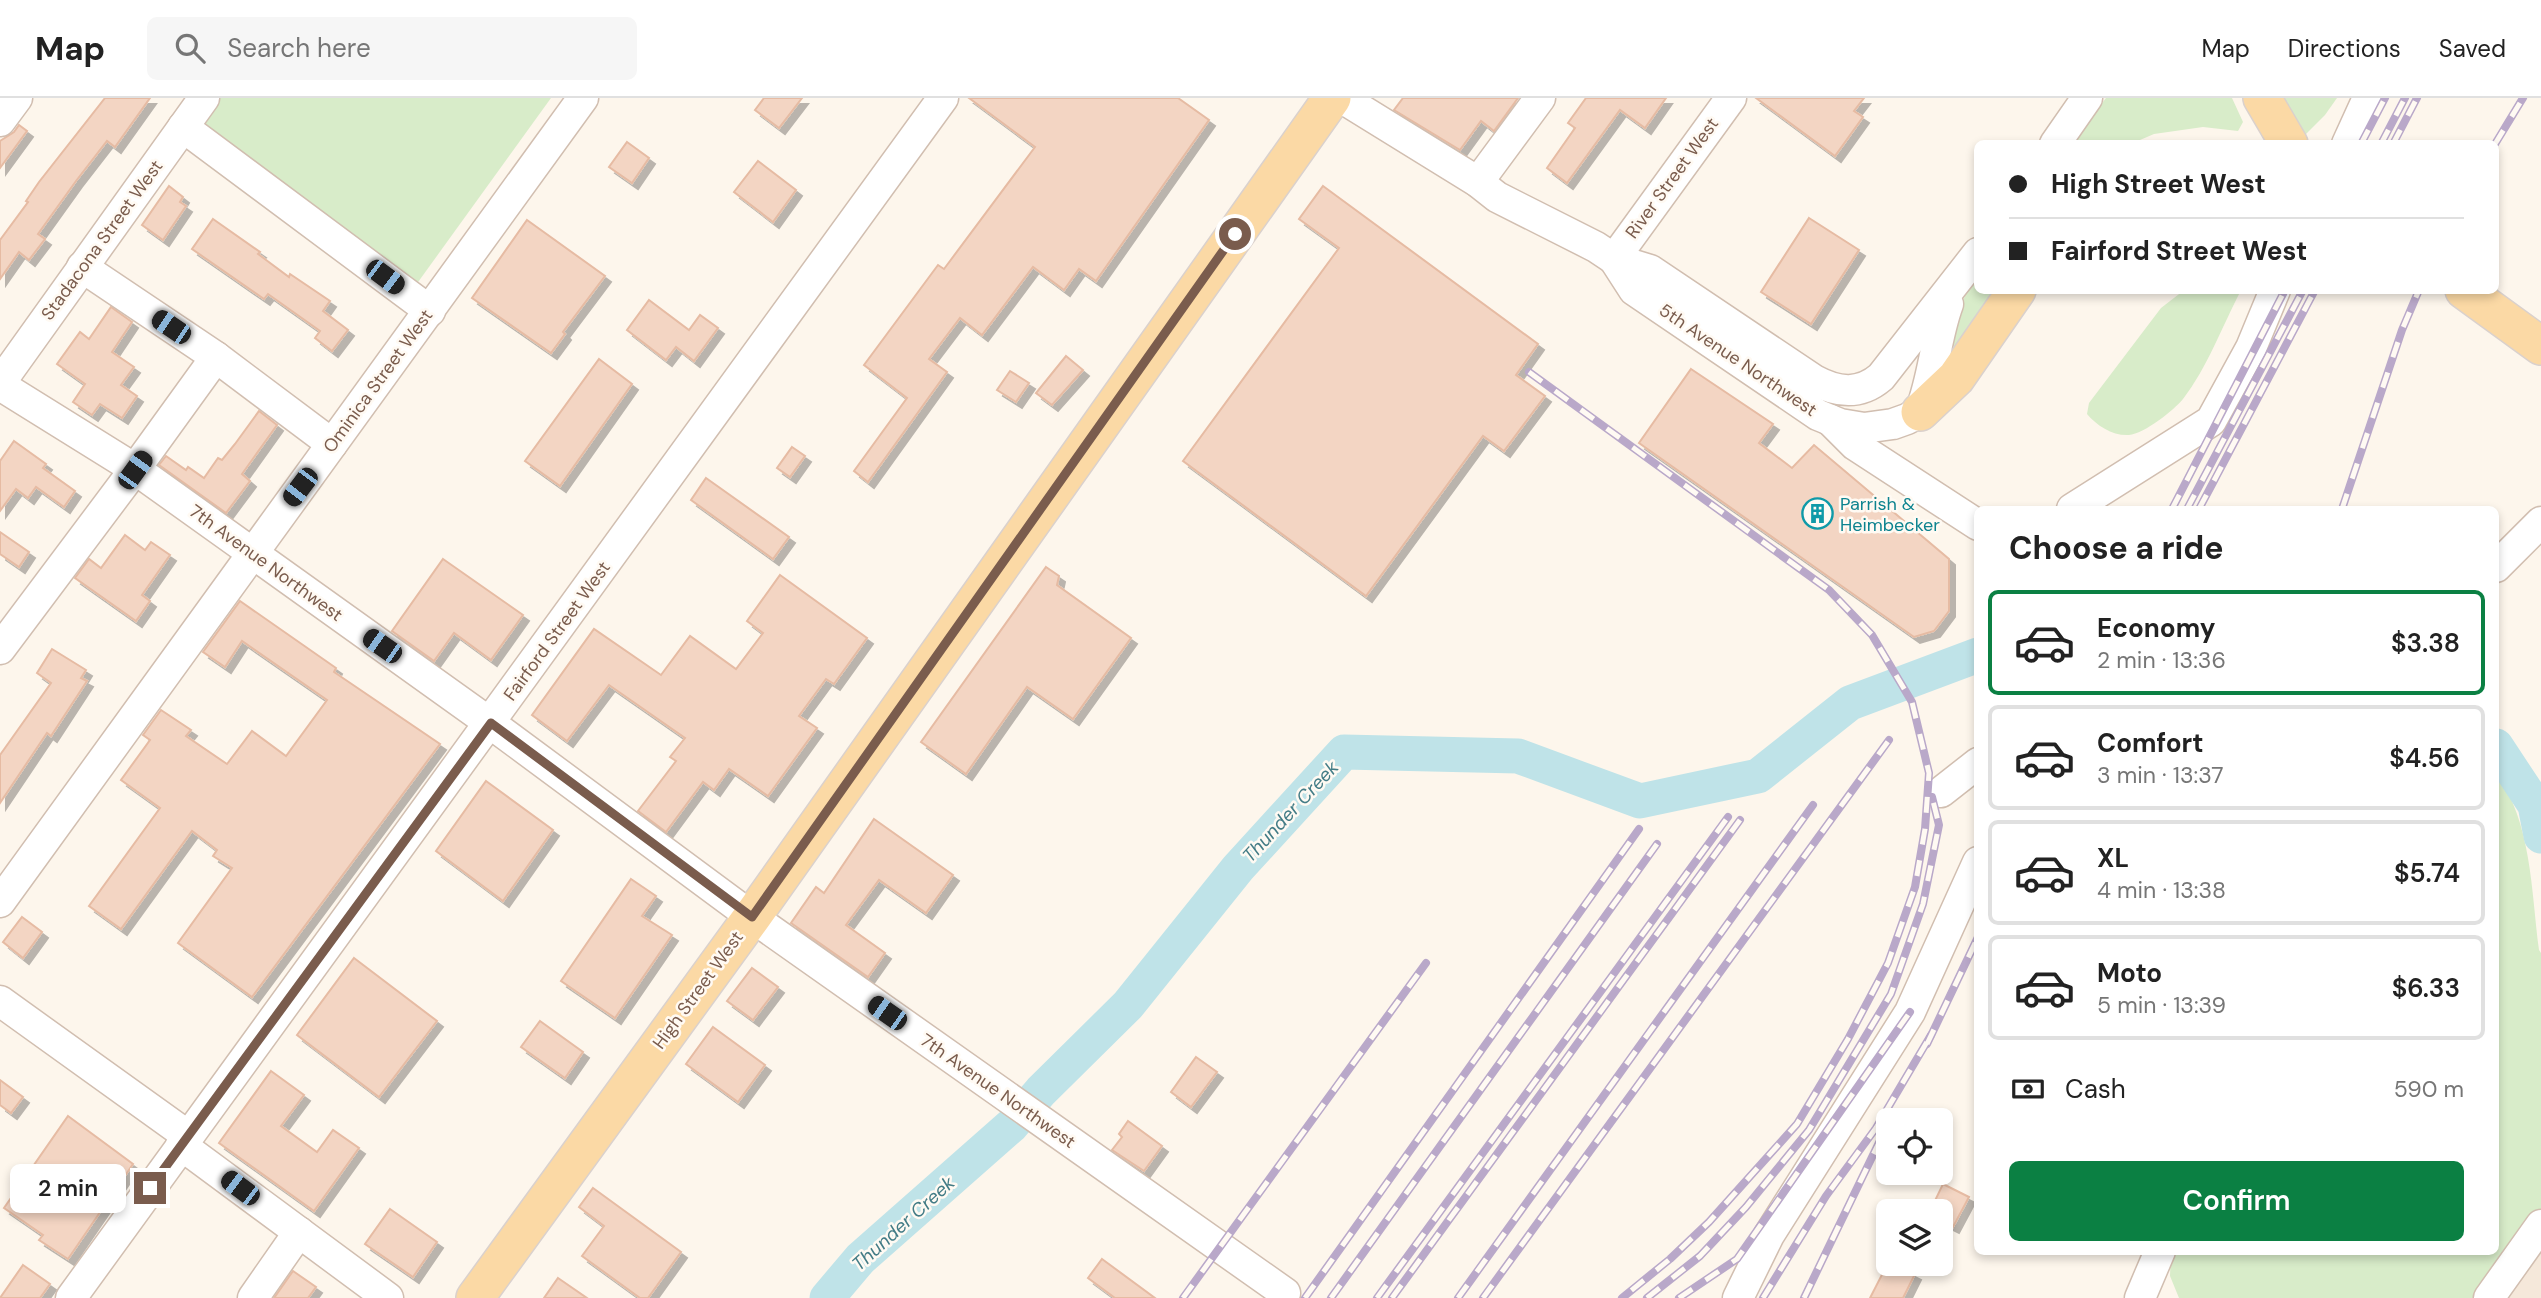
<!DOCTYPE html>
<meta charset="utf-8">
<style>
:root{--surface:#fff;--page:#f6f6f6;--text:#222;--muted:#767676;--line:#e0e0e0;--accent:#0b8043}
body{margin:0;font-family:"DM Sans",sans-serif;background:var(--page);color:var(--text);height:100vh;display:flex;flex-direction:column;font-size:26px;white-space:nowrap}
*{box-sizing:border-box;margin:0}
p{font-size:23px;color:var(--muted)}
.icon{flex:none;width:38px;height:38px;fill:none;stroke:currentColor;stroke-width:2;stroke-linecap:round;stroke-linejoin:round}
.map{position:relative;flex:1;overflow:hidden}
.side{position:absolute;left:1974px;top:408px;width:525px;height:749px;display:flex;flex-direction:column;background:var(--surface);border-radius:10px;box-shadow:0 4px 10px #0003}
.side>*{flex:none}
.hud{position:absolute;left:1974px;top:42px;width:525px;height:154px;border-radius:10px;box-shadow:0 4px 10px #0003;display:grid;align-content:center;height:154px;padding:0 35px;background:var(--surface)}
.tools{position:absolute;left:1876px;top:1010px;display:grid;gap:14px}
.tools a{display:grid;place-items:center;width:77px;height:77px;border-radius:10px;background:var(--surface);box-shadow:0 4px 10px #0003;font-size:35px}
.end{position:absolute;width:32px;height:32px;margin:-16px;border:9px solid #7a5c4d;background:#fff;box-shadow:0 0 0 4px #fff}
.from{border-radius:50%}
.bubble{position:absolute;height:49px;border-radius:10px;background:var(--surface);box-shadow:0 4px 10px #0003;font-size:23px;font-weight:600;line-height:49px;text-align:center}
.car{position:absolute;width:21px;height:42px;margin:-21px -10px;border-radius:9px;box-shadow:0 0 5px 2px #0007;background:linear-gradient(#222 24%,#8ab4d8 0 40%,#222 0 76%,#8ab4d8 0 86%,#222 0)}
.hud b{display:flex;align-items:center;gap:24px;height:66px;font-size:26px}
.hud b+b{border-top:2px solid var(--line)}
.hud i{width:18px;height:18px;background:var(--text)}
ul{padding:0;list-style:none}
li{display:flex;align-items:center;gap:21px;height:105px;margin:0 14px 10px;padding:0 21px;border:4px solid var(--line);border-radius:10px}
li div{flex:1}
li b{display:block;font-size:26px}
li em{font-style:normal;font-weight:600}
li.current{border-color:var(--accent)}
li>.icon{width:63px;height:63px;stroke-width:1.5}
h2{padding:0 35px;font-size:32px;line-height:84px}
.pay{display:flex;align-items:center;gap:18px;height:77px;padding:0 35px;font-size:26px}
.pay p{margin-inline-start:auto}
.button{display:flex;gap:14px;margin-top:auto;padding:14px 35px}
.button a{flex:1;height:80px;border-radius:10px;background:var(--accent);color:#fff;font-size:28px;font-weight:600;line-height:80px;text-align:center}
header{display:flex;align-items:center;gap:42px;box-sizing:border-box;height:98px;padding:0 35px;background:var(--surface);border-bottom:2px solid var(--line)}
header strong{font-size:33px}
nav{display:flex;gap:38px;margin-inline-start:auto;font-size:24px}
.search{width:490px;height:63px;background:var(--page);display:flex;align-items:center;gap:18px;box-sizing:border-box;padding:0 24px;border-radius:10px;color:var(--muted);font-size:26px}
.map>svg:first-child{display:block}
</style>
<header>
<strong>Map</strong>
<div class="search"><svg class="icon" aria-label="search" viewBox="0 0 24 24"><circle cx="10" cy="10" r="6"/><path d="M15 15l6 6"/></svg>Search here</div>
<nav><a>Map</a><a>Directions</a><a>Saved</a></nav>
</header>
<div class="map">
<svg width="2541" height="1200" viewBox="0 0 2541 1200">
<defs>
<filter id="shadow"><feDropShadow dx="6" dy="6" stdDeviation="0" flood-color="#0004"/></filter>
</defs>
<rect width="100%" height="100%" fill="#fdf6ec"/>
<path fill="#f5e8da" d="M2541,1147V1200H2501Z"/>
<g fill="#d8ecc9">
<path d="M219,0H551L408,198L190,40Z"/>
<path d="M2106,0H2232L2243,24L2238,33L2203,29L2154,36L2133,45L2071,46Z"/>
<path d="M2274,0H2337L2325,17L2305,37L2284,15Z"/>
<path d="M1977,176L1978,192L1998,193L1949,275C1951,232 1955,213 1977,176Z"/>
<path d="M2183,193L2240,194C2222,229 2207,270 2183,301C2174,312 2144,336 2129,337C2113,338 2097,328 2087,316L2089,305L2161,210Z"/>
<path d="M2496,675C2532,725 2531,792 2539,852L2541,855V1129L2488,1200H2179L2170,1178L2171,1153H2496Z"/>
</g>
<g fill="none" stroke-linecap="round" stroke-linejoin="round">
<g stroke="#bfe3e8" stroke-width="35">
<path d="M2496,648L2535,707L2541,738"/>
<path d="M827,1200L860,1161L1012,1027L1041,993L1128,907L1238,770L1344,654L1518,658L1640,703L1758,678L1850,605L1978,557"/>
</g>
</g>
<g fill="#f3d5c3" stroke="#e6bba3" stroke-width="2" filter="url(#shadow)">
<path d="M105,0H150L115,49L107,43L76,83L38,136L45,141L29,162L19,154L0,181V142L28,104L26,103L39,84Z"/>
<path d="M764,0H802L779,30L755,12Z"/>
<path d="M969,0H1178L1209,22L1096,183L1079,171L1064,192L1033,169L982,237L960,220L929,261L947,274L868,384L854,373L907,300L864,267L938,167L944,171L1035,49Z"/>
<path d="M1403,0H1518L1494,33L1481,23L1460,52L1394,12Z"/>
<path d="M1586,0H1666L1645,30L1620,12L1567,85L1547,70L1575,30L1568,25Z"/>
<path d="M1756,0H1864L1854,13L1863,19L1835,58Z"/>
<path d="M19,27L27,33L0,70V43L14,34Z"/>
<path d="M627,44L649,60L632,85L609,69Z"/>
<path d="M758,63L796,92L773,124L734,94Z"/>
<path d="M169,88L183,99L180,104L186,108L163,142L142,127Z"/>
<path d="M1323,88L1538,246L1516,277L1545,298L1504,353L1483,338L1366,498L1183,363L1339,150L1299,121Z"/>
<path d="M1809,120L1859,152L1811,226L1761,194Z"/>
<path d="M213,121L260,154L258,156L289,179L290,176L330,203L323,213L348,232L332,253L315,240L320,233L268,196L264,201L192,151Z"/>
<path d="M527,122L605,178L563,234L565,236L551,255L472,200Z"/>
<path d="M649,202L689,232L700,217L718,230L694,263L676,249L666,262L627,232Z"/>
<path d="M111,209L132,224L112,254L134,269L121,287L137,298L122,320L100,306L92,317L73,304L85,286L57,266L80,234L89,241Z"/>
<path d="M1066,258L1083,272L1052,307L1036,295Z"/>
<path d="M599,261L632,286L560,388L525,363Z"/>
<path d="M1691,271L1773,326L1759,345L1792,370L1814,347L1949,461V513L1934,533L1914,539L1639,345Z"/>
<path d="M1010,273L1029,285L1016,304L997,292Z"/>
<path d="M259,313L277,327L242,376L250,383L226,415L159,367L166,358L186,372L188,369L204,380L218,360L222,362L235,346Z"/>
<path d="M14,343L46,366L43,370L75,393L64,409L36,389L28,400L16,391L0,413V363Z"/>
<path d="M792,349L805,358L790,379L777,370Z"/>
<path d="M706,380L789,439L773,461L691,402Z"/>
<path d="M0,434L29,454L19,469L0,456Z"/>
<path d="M125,437L145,452L151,444L170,457L142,497L150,503L136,523L75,480L89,461L101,470Z"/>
<path d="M443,461L523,517L491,562L454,535L434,563L392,533Z"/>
<path d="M1046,469L1059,478L1057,487L1131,540L1073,621L1027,589L966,676L921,644Z"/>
<path d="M780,477L867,540L834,586L826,581L799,618L817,630L768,698L729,671L714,692L703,684L666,734L638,713L676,663L670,659L685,640L609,587L567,643L532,617L594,531L661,577L690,538L736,571L763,535L747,523Z"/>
<path d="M240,503L336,570L334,574L440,646L252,899L178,845L232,770L213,758L217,752L192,733L121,831L89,808L160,710L121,682L150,642L143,637L161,612L191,632L186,638L227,666L252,633L286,658L327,602L242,543L225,569L203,554Z"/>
<path d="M52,551L86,572L81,580L87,583L51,638L47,635L0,705V657L51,585L37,575Z"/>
<path d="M486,683L553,732L503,803L436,753Z"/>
<path d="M874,721L953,777L926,815L879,782L846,827L885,855L868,879L791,825L816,789L824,795Z"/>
<path d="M631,781L656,798L642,818L672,837L615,920L561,883Z"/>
<path d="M22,819L42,834L23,860L3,844Z"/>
<path d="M354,860L437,923L379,999L297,937Z"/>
<path d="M752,870L778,889L753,922L727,903Z"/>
<path d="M540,923L583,954L565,980L521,949Z"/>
<path d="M713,929L765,967L738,1004L686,966Z"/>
<path d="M1196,959L1217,974L1191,1009L1171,994Z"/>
<path d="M271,973L304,997L281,1028L317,1054L333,1032L359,1050L314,1113L219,1045Z"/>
<path d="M0,982L23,999L11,1015L0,1007Z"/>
<path d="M68,1018L133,1066L68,1161L39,1142L43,1137L4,1110Z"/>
<path d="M1128,1023L1162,1048L1144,1073L1112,1052L1122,1039L1119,1036Z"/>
<path d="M1943,1086L1969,1099L1953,1129L1941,1123V1113H1930Z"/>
<path d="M593,1090L681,1154L648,1200H640L582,1158L604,1128L579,1109Z"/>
<path d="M390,1111L437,1144L413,1179L365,1146Z"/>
<path d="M1102,1161L1155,1200H1115L1088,1180Z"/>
<path d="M1888,1165L1895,1166L1915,1176L1903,1200H1870Z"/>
<path d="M23,1167L50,1186L40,1200H0Z"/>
<path d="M293,1173L316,1189L308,1200H274Z"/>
<path d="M558,1180L587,1200H544Z"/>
</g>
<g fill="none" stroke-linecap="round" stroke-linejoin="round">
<defs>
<g id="minor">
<path d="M1342,0L1478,84L1497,99L1596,149L1614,161L1650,172L1814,282C1838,295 1860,297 1881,279L1978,155"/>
<path d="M0,23L17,0"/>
<path d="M183,29L430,213"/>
<path d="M2055,46L2087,0"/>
<path d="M2347,46L2368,0"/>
<path d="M1478,84L1540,0"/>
<path d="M1614,161L1634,192L1818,317L1840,326L1864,330L1893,326L1907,321L1920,314C1934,279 1935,241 1948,206"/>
<path d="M1614,161L1731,0"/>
<path d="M216,259L332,346"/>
<path d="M0,285L204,0"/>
<path d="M0,287L135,371L490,625L752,819L1285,1195L1282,1200"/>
<path d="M1830,322L1855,347L1978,427"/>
<path d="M2072,411L2211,323L2251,250L2275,192"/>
<path d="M2496,469L2541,424"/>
<path d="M0,551L135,371L216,259L82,169"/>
<path d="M1941,694L1978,665"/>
<path d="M0,804L583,0"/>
<path d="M0,903L188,1038"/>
<path d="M181,1047L388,1200"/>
<path d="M71,1200L943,0"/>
<path d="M253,1200L299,1134"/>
<path d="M1738,1200L1769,1137L1910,914L1978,764"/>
<path d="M2140,1200L2160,1153"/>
<path d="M2489,1200L2541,1127"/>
</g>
<g id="major">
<path d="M2262,0L2289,46"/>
<path d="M2464,192L2541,248"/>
<path d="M1920,314L1956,280L2017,192"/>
<path d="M475,1200L752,819L1332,0"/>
</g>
</defs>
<use href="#minor" stroke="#d1beb0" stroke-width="33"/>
<use href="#major" stroke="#dad1cd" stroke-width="40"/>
<use href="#minor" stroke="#fff" stroke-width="30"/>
<use href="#major" stroke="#fbd9a5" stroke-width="37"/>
<defs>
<g id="rail">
<path d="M2361,46L2385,0"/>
<path d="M2381,46L2405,0"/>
<path d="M2393,46L2417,0"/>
<path d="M2495,46L2523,0"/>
<path d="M1529,274L1829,492L1872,537L1912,604L1929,675L1925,731L1915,789L1888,865L1848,941L1797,1026L1709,1124L1670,1161L1622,1200"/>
<path d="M2172,411L2285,192"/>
<path d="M2187,411L2303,192"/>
<path d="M2199,411L2315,192"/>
<path d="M2342,411L2402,232L2419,192"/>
<path d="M1927,946L1978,839"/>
<path d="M1183,1200L1426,865"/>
<path d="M1305,1200L1639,731"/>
<path d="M1331,1200L1657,746"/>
<path d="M1377,1200L1728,719"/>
<path d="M1392,1200L1740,722"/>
<path d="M1458,1200L1813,707"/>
<path d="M1483,1200L1889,642"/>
<path d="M1647,1200L1700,1158L1746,1109L1809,1032L1891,896L1923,806L1939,727L1932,699"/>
<path d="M1679,1200L1737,1161L1910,914"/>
<path d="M1763,1200L1826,1098L1876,1030L1931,937"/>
<path d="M1804,1200L1888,1026"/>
</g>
</defs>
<use href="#rail" stroke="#b9a8c9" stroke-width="8"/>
<use href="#rail" stroke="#fffaf3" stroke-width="5" stroke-dasharray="16" stroke-linecap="butt"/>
</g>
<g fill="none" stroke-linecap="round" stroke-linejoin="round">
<path stroke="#7a5c4d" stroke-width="9" d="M150,1090L491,625L752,819L1235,136"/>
</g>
<defs>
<symbol id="building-ring" viewBox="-11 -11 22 22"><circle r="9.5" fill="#fffaf3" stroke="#0f9aa8" stroke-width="1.5"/><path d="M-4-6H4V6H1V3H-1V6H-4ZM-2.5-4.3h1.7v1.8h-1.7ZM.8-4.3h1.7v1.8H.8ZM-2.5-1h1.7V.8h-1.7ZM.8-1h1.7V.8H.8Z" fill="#0f9aa8"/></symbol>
</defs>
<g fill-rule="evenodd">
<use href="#building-ring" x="1800" y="398" width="35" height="35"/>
</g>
<g text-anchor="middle" stroke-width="5" stroke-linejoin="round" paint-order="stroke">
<g font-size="18" fill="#7a5c4d" stroke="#fffaf3">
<text transform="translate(1672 80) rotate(-54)" y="6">River Street West</text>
<text transform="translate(102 142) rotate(-54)" y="6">Stadacona Street West</text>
<text transform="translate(1738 262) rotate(34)" y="6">5th Avenue Northwest</text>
<text transform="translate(378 283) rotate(-54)" y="6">Ominica Street West</text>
<text transform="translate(266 465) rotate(36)" y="6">7th Avenue Northwest</text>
<text transform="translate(557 533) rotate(-54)" y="6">Fairford Street West</text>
<text transform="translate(698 892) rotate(-54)" y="6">High Street West</text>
<text transform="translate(998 993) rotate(35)" y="6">7th Avenue Northwest</text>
</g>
<g font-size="18" fill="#0d838f" stroke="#fffaf3" text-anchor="start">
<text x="1840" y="412">Parrish &amp;<tspan x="1840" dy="21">Heimbecker</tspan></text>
</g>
<g font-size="19" font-style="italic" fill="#437c86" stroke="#fffaf3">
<text transform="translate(1290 713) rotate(-47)" y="7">Thunder Creek</text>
<text transform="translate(903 1125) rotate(-42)" y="7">Thunder Creek</text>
</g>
</g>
</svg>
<div class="tools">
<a><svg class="icon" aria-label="locate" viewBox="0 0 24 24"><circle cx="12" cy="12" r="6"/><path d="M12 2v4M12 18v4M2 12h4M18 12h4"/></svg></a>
<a><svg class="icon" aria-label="layers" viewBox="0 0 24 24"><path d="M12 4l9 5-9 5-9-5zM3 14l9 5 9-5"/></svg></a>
</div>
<i class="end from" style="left:1235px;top:136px"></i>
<i class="end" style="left:150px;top:1090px"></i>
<div class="bubble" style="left:10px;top:1066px;width:116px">2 min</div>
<i class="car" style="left:385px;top:179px;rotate:127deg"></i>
<i class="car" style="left:171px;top:229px;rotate:304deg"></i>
<i class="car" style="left:135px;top:372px;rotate:36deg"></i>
<i class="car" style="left:300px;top:389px;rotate:217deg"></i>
<i class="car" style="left:382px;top:548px;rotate:305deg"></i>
<i class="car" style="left:887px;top:915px;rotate:305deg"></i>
<i class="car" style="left:240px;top:1090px;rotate:307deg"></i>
<div class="hud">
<b><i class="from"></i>High Street West</b>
<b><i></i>Fairford Street West</b>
</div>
<section class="side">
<h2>Choose a ride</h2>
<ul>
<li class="current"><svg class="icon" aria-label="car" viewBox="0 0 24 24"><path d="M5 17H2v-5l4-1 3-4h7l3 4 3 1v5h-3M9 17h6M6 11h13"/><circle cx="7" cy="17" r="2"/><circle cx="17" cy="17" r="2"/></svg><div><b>Economy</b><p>2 min · 13:36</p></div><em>$3.38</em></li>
<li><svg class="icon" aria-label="car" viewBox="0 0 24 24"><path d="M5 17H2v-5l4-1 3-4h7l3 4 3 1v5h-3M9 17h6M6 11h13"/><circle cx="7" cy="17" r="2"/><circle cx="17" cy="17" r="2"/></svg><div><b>Comfort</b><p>3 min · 13:37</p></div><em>$4.56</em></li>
<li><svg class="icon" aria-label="car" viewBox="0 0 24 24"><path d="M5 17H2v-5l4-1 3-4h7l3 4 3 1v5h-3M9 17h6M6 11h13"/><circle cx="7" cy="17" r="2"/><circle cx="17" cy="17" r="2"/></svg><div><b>XL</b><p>4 min · 13:38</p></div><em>$5.74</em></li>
<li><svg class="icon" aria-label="car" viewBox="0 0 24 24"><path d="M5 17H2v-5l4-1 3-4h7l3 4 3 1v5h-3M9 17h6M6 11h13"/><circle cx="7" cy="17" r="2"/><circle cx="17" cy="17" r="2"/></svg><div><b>Moto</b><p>5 min · 13:39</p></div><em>$6.33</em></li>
</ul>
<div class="pay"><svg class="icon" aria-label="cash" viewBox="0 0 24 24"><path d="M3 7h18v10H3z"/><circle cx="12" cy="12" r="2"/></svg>Cash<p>590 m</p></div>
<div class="button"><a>Confirm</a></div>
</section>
</div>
